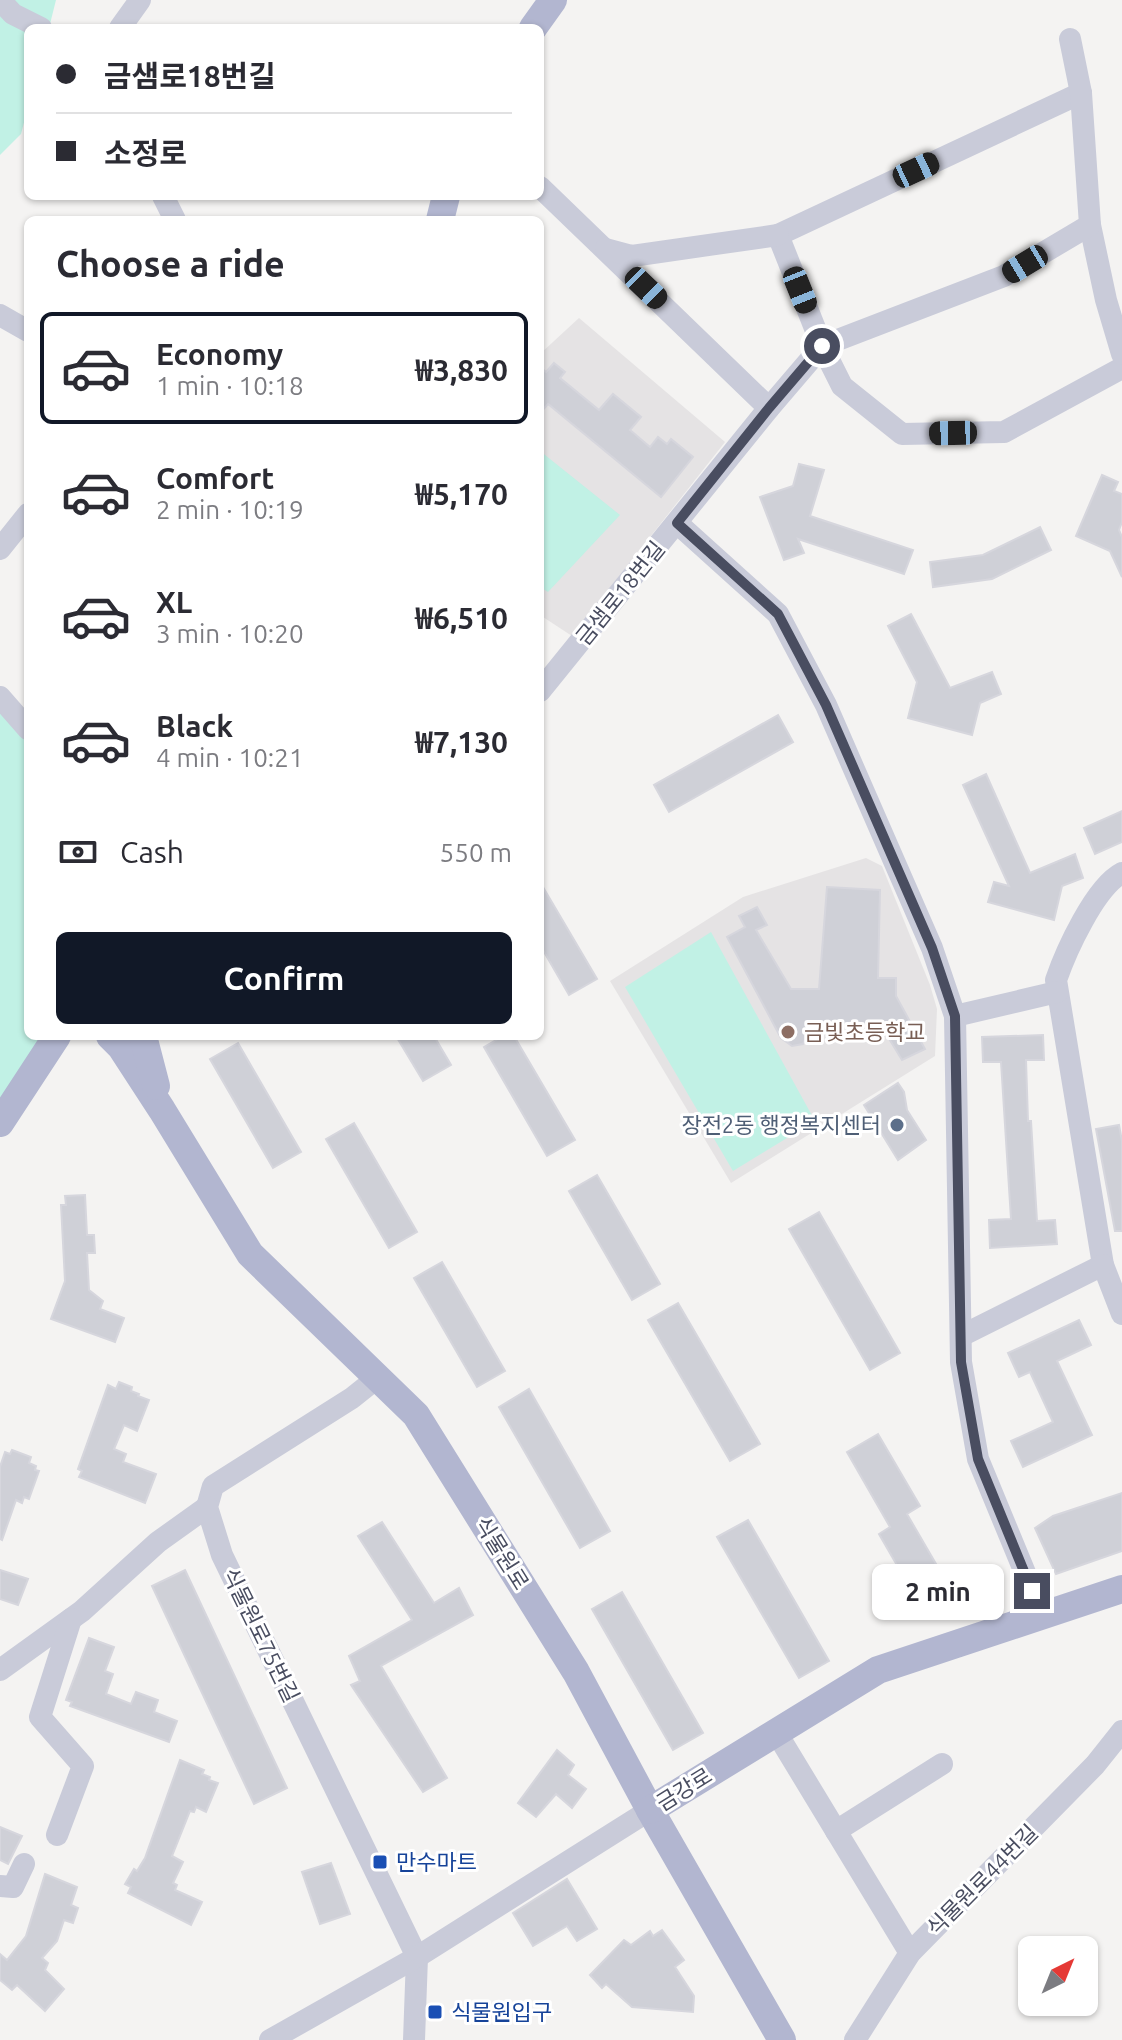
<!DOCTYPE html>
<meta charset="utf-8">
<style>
:root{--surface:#fff;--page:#f7f7f7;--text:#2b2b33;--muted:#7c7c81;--line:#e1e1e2;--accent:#111827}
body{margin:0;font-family:Ubuntu,"Noto Sans KR",sans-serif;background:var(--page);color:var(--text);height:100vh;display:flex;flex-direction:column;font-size:30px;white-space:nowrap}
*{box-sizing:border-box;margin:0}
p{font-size:26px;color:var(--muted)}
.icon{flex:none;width:44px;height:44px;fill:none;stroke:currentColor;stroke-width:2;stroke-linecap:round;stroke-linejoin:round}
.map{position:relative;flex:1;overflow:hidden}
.panel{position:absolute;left:24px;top:216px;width:520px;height:824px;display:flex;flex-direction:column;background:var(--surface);border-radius:12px;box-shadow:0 2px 6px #0004}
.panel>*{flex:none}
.top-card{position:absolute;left:24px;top:24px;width:520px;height:176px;border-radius:12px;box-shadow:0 2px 6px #0004;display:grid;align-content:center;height:176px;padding:0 32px;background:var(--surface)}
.needle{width:52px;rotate:43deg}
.tools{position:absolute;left:1018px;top:1936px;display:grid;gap:16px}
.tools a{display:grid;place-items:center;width:80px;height:80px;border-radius:12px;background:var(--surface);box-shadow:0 2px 6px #0004;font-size:40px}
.end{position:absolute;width:36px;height:36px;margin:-18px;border:10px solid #494d60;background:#fff;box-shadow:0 0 0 4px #fff}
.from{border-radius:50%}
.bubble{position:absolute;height:56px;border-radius:12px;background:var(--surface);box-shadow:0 2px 6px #0004;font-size:26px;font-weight:700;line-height:56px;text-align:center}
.car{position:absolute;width:24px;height:48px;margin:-24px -12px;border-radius:10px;box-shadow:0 0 6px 2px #0007;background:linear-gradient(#222 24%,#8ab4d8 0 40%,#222 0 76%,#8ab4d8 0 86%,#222 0)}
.top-card b{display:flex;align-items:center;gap:28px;height:76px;font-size:30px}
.top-card b+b{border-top:2px solid var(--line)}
.top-card i{width:20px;height:20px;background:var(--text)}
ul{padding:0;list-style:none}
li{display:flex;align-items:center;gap:24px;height:112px;margin:0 16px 12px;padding:0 16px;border:4px solid transparent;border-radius:12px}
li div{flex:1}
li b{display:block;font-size:30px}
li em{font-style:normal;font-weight:700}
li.current{border-color:var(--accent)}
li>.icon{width:72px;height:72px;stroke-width:1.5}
h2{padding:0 32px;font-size:36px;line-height:96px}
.pay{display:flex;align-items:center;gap:20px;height:88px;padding:0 32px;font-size:30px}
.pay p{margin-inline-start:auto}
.cta{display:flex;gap:16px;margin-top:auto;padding:16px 32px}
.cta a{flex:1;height:92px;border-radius:12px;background:var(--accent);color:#fff;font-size:32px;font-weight:700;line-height:92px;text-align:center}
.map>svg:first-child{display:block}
</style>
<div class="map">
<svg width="1122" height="2040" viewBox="0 0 1122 2040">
<rect width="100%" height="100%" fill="#f4f3f2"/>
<g fill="#e5e3e4">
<path d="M579,318L725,442L572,636L540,615V354Z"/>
<path d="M866,858L882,866L930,985L937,1009L935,1056L731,1183L610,981L743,897Z"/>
</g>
<g fill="#c1f1e5">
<path d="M0,0H56L49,28H28V107L21,134L0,155Z"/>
<path d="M540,451L620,515L548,592L540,587Z"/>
<path d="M0,710L28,744V1036H57L0,1115Z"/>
<path d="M711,932L815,1121L733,1171L625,987Z"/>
</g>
<g fill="#cfd0d7" stroke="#d6d6dd" stroke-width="2">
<path d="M554,363L565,372L560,378L599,410L613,394L641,417L630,430L650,447L658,437L667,444L671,439L693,457L661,497L548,404L540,413V367L546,372Z"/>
<path d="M799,464L824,470L810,516L913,550L904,574L798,539L804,553L784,560L760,497L793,486Z"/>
<path d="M1102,475L1118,482L1114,491L1122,494V522L1119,530L1122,537V577L1110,551L1076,536Z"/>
<path d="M1040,527L1051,550L992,579L933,587L930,562L983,555Z"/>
<path d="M911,614L950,688L992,672L1001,694L980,703L972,735L908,718L917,682L888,626Z"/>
<path d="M778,715L793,742L669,812L654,785Z"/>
<path d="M986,774L1030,873L1075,854L1083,878L1062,886L1054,920L988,902L994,882L1009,886L963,785Z"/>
<path d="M1122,811V842L1095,854L1084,828Z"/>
<path d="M540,882L597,979L569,995L540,945Z"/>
<path d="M827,887L880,890L878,978H896V996L925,1049L902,1060L880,1024L808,1022V1034L803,1044L792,1046L781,1038L727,937L745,927L739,916L757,907L767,925L756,930L791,989H819Z"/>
<path d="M1043,1035L1044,1060H1026L1028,1121H1031L1037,1221L1055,1220L1057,1244L990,1248L989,1220L1011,1219L1001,1062H983L982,1037Z"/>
<path d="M396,1036H434L451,1065L423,1081Z"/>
<path d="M503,1036H514L575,1140L547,1156L484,1047Z"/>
<path d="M238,1043L301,1152L273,1168L210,1059Z"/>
<path d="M898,1083L904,1092L907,1110L926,1140L898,1160L864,1105Z"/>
<path d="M354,1123L417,1232L389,1248L326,1139Z"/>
<path d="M1119,1125L1122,1141V1231H1115L1096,1129Z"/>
<path d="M597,1175L660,1284L632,1300L569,1191Z"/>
<path d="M85,1195L87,1235H94L95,1253H87L89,1290L103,1301L100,1309L124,1318L115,1342L51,1319L65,1281L61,1205H66L65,1196Z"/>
<path d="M819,1212L900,1353L870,1370L789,1229Z"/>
<path d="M442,1262L505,1371L477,1387L414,1278Z"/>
<path d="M678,1303L760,1444L730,1461L648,1320Z"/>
<path d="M1079,1320L1091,1345L1057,1361L1092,1435L1023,1467L1011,1441L1053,1422L1030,1372L1019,1377L1008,1353Z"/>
<path d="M119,1382L132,1387L131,1391L139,1394L138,1396L149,1400L137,1431L124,1425L114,1449L126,1454L123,1462L156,1474L145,1503L79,1477L82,1471L78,1469L108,1385L116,1389Z"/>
<path d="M529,1389L610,1531L580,1548L499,1407Z"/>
<path d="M878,1434L920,1506L907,1514L947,1583L917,1600L879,1534L890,1527L847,1452Z"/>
<path d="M12,1450L31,1457L29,1463L36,1466L35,1470L39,1471L29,1499L24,1497L22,1503L16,1500L2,1540L0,1539V1467L5,1452L10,1454Z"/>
<path d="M1122,1493V1551L1056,1574L1035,1528L1053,1516Z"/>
<path d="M748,1520L829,1661L799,1678L717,1537Z"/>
<path d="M382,1522L434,1603L459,1588L473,1615L381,1666L447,1778L423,1792L351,1685L360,1681L349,1656L412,1620L358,1536Z"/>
<path d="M0,1570L28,1579L18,1605L0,1599Z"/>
<path d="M185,1570L287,1788L254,1804L152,1586Z"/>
<path d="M622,1592L703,1733L673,1750L592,1609Z"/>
<path d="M89,1638L114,1647L105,1671L113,1674L106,1694L131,1704L136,1692L158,1700L154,1712L177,1721L169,1742L70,1706L72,1702L66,1700Z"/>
<path d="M557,1750L574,1765L568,1775L586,1789L572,1808L556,1794L536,1817L518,1803Z"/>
<path d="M180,1760L204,1770L202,1774L210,1777L209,1780L218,1783L206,1812L196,1807L194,1812L190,1811L172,1856L183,1862L173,1883L177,1885L175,1890L202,1902L191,1925L128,1893L131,1887L125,1884L134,1869L137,1871L145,1858Z"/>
<path d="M0,1827L22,1836L8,1864L0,1860Z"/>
<path d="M331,1863L350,1914L320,1924L302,1872Z"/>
<path d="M45,1874L77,1887L71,1905L78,1908L73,1923L64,1920L57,1941L42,1958L48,1963L45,1970L64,1989L45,2011L17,1985L12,1990L0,1980V1954L7,1960L26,1936Z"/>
<path d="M567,1879L597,1929L577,1941L567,1926L533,1946L513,1913Z"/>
<path d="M662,1930L684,1960L675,1967L694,1996L693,2012L632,2007L606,1984L602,1988L590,1975L624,1940L631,1945L650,1931L653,1936Z"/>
</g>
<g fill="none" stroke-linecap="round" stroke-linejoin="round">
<g stroke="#c9cbd9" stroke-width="22">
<path d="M0,0L13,14L41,28"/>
<path d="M120,28L140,0"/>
<path d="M1081,93L778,235L822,346L842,386L902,434L1004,432L1122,368"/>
<path d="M540,187L769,408"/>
<path d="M163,196L175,220"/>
<path d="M1090,225L1106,300L1122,354"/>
<path d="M606,249L632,256L778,235"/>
<path d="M0,315L28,331"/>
<path d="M677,523L778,614L826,705L932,948L955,1016L961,1362L978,1459L1042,1614"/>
<path d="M0,549L28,514"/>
<path d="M540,691L769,408L822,346L1004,276L1090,225L1081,93L1070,39"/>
<path d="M0,697L28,729"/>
<path d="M1122,873C1095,887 1066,951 1056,980L1103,1265L1122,1314"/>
<path d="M955,1016L1057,992"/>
<path d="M961,1336L1103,1265"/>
<path d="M377,1378L352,1398L213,1486L207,1507L222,1555L417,1957L414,2040"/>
<path d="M0,1670L82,1611L158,1542L207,1507"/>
<path d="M776,1732L910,1953"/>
<path d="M836,1831L942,1764"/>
<path d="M57,1835L83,1766L40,1717L71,1619"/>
<path d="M0,1886L13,1887L24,1864"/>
<path d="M270,2040L417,1957L650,1810"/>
<path d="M855,2040L910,1953L1095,1765L1122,1731"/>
</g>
<g stroke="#b2b6d0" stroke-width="28">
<path d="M533,28L553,0"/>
<path d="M440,220L446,196"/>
<path d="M110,1036L121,1047L162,1110L250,1254L416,1415L576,1672L650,1810L782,2040"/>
<path d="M143,1036L156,1086"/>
<path d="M0,1123L57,1036"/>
<path d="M650,1810L878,1670L1122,1589"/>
</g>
</g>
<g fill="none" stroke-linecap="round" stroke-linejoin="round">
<path stroke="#494d60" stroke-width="10" d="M822,346L769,408L677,523L778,614L826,705L932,948L955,1016L961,1362L978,1459L1032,1591"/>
</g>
<circle fill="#8d6e63" stroke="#fff" stroke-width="3" cx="788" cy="1032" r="8"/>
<circle fill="#5c6f8a" stroke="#fff" stroke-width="3" cx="897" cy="1125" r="8"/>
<g fill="#1a4fb4" stroke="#fff" stroke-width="3">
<rect x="372" y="1854" width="16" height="16" rx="4"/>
<rect x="427" y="2004" width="16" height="16" rx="4"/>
</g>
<g text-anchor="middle" stroke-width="6" stroke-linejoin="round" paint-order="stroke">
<g font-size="22" fill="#494d60" stroke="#fff">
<text transform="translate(620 593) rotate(-51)" y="8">금샘로18번길</text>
<text transform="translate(502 1553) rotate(58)" y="8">식물원로</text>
<text transform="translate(261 1635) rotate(64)" y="8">식물원로75번길</text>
<text transform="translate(684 1789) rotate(-32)" y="8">금강로</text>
<text transform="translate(982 1880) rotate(-45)" y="8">식물원로44번길</text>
</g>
<g font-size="22" fill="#785e54" stroke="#fff" text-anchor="start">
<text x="804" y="1040">금빛초등학교</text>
</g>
<g font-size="22" fill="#4e5e75" stroke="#fff" text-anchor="end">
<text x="881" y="1133">장전2동 행정복지센터</text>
</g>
<g font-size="22" fill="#164399" stroke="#fff" text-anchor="start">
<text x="396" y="1870">만수마트</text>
<text x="451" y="2020">식물원입구</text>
</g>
</g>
</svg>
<div class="tools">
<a><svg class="needle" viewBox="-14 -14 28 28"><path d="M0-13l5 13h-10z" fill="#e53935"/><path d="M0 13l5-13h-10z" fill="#7c7c81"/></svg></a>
</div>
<i class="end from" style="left:822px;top:346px"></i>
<i class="end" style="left:1032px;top:1591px"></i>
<div class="bubble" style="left:872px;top:1564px;width:132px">2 min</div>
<i class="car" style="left:916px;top:170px;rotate:65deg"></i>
<i class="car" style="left:1025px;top:264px;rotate:239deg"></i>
<i class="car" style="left:646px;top:288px;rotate:134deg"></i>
<i class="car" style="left:800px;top:290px;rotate:158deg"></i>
<i class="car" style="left:953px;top:433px;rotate:269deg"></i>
<div class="top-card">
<b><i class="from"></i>금샘로18번길</b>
<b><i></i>소정로</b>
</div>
<section class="panel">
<h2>Choose a ride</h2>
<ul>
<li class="current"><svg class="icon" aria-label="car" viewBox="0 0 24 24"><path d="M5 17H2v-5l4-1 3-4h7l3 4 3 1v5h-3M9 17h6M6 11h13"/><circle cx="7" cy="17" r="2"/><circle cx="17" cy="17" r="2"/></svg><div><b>Economy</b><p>1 min · 10:18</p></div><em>₩3,830</em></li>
<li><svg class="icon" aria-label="car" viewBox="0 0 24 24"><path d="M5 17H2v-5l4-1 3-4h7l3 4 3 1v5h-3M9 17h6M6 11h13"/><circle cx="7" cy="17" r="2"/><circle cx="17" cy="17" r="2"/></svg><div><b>Comfort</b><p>2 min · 10:19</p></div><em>₩5,170</em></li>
<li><svg class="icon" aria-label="car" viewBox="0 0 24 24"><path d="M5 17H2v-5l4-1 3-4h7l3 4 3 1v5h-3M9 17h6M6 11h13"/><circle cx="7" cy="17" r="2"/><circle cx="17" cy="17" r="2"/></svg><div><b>XL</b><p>3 min · 10:20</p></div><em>₩6,510</em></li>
<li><svg class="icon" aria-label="car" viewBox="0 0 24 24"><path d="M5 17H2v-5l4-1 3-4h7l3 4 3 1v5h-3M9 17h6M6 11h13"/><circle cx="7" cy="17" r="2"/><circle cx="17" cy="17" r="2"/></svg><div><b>Black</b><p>4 min · 10:21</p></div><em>₩7,130</em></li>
</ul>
<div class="pay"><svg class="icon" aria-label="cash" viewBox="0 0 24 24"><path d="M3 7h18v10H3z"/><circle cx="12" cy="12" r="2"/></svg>Cash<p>550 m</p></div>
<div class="cta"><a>Confirm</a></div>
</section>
</div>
